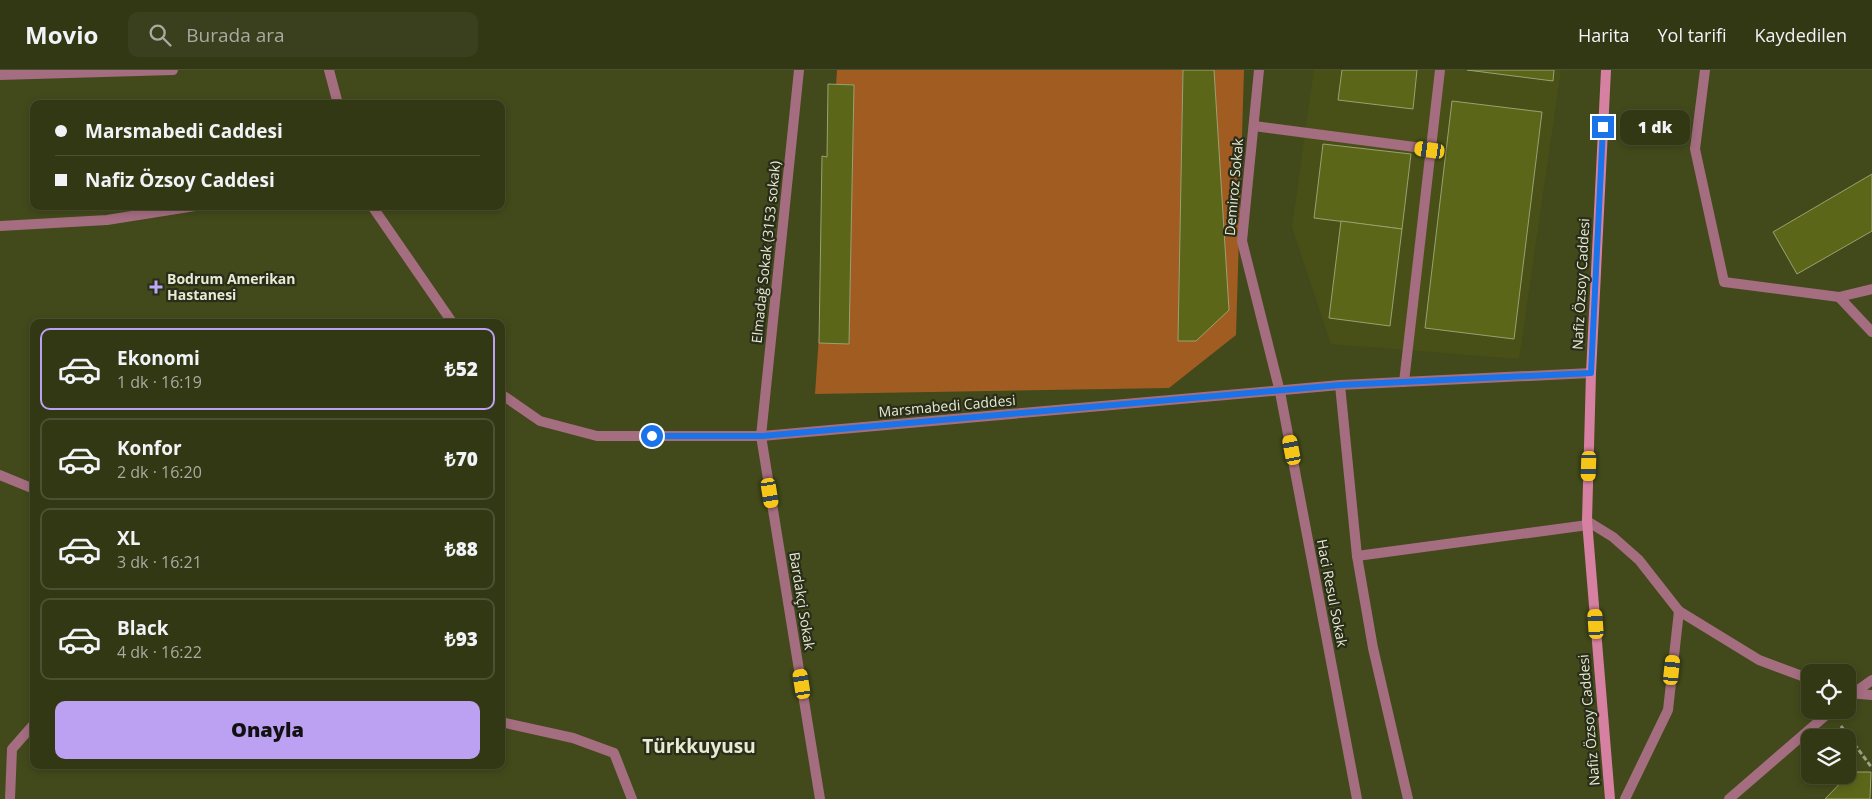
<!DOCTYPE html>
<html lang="tr">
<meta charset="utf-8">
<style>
:root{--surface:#323714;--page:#3a3f1d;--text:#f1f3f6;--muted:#a8aca0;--line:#4d5134;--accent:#bca0f2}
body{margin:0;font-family:"Open Sans",sans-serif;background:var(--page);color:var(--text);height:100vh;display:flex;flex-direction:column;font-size:19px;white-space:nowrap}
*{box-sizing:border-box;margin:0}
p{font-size:16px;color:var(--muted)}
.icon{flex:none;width:28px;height:28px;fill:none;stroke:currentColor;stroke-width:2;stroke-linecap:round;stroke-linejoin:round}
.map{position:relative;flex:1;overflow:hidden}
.details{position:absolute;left:30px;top:249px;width:475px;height:450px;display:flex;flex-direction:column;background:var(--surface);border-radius:10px;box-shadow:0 2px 8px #0003,0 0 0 1px var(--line)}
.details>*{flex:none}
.hud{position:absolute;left:30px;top:30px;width:475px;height:110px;border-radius:10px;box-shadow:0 2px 8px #0003,0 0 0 1px var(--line);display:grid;align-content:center;height:110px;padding:0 25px;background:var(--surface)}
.fabs{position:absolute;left:1801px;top:594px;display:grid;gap:10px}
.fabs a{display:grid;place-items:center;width:55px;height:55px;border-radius:10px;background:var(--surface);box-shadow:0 2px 8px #0003,0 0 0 1px var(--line);font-size:25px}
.end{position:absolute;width:22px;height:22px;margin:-11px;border:6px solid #1a73e8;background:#fff;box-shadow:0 0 0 2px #fff}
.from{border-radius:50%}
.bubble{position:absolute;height:35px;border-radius:10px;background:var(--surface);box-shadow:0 2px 8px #0003,0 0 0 1px var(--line);font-size:16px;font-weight:800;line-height:35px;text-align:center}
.car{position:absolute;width:15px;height:30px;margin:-15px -8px;border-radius:6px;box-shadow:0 0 4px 1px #0007;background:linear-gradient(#f5c518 24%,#345 0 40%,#f5c518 0 76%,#345 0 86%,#f5c518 0)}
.hud b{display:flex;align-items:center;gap:18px;height:48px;font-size:19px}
.hud b+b{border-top:1px solid var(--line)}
.hud i{width:12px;height:12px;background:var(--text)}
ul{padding:9px 0 0;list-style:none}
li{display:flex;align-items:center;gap:15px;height:82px;margin:0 10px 8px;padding:0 15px;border:2px solid var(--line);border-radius:10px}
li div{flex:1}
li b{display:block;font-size:19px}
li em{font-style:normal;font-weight:800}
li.active{border-color:var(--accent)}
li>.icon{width:45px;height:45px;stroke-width:1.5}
.cta{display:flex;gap:10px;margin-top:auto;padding:10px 25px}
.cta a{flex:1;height:58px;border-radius:10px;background:var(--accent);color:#111;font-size:20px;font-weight:800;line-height:58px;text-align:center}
header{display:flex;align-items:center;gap:30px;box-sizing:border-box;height:70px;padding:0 25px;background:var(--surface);border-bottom:1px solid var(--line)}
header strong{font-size:24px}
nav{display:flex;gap:28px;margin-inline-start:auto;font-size:18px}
.search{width:350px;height:45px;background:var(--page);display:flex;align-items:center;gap:12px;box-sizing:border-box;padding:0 18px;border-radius:10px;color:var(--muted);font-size:19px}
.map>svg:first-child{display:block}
</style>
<header>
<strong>Movio</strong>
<div class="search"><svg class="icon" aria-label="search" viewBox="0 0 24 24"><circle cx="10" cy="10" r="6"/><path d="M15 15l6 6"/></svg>Burada ara</div>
<nav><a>Harita</a><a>Yol tarifi</a><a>Kaydedilen</a></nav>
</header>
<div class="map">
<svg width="1872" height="729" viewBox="0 0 1872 729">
<rect width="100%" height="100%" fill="#42491a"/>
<path fill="#485017" d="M1314,0H1561L1519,289L1331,274L1292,157Z"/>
<path fill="#a15c21" d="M837,0H1244L1236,265L1169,318L815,324Z"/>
<g fill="#5c6619" stroke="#99a271">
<path d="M1183,0H1214L1229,240L1196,271H1178Z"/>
<path d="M1342,0H1417L1413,39L1338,30Z"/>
<path d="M1467,0H1554L1553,11Z"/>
<path d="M828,14L854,15L849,274L819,273L822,86L827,87Z"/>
<path d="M1452,31L1542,42L1514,269L1425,258Z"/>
<path d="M1323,74L1411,84L1402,159L1314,148Z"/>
<path d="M1872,104V161L1797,204L1773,162Z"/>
<path d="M1341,151L1402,159L1390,256L1329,248Z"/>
<path d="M1851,702H1871L1870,729H1825Z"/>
</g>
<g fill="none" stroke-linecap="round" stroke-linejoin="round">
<path stroke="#9ca27f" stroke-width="3" stroke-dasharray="5 2.5" stroke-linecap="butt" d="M1841,656L1872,698"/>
<g stroke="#a46d80" stroke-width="10">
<path d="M1705,0L1695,79L1724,212L1839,227"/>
<path d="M1587,451L1613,467L1639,490L1679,541L1759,590L1810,609"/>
<path d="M1848,623L1872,625"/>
<path d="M1625,729L1668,640L1679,541"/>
</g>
<g stroke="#a46d80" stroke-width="10">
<path d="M329,0L338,34"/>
<path d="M799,0L761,366L820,729"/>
<path d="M1259,0L1242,171L1280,322L1357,729"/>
<path d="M0,5L173,0"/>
<path d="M1254,56L1430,79"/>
<path d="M372,136L452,252"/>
<path d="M0,156L107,150L195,136"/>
<path d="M1872,219L1839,227L1872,262"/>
<path d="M1404,312L1440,0"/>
<path d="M1340,315L1357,486L1373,578L1408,729"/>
<path d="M501,324L540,351L597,366H761L1340,315L1591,303"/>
<path d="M0,405L34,419"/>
<path d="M1357,486L1588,455"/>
<path d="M1848,627L1872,610"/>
<path d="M501,652L573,668L614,683L632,729"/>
<path d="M10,729L12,679L34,654"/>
<path d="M1729,729L1832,640"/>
</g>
<path stroke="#d781a2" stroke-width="10" d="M1606,0L1591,303L1587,451L1610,729"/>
</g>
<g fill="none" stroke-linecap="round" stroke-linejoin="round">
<path stroke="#1a73e8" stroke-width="6" d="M652,366H761L1340,315L1591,303L1603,57"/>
</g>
<path fill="#bea9f5" stroke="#292d19" stroke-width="2" d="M153.5 209.5h5v5h5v5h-5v5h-5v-5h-5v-5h5z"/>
<g text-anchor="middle" stroke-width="4.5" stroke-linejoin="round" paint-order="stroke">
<g font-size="14" fill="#e6ebd2" stroke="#292d19">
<text transform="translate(1234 117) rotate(-85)" y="5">Demiroz Sokak</text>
<text transform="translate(766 182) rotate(-84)" y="5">Elmadağ Sokak (3153 sokak)</text>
<text transform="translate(1581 214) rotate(-87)" y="5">Nafiz Özsoy Caddesi</text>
<text transform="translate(947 336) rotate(-5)" y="5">Marsmabedi Caddesi</text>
<text transform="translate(1332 523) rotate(79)" y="5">Haci Resul Sokak</text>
<text transform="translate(802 531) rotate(81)" y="5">Bardakçi Sokak</text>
<text transform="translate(1589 650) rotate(-95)" y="5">Nafiz Özsoy Caddesi</text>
</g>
<g font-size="14" font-weight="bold" fill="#e6ebd2" stroke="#292d19" text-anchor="start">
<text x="167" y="214">Bodrum Amerikan<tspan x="167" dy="16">Hastanesi</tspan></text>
</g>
<g font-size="19" font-weight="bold" fill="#e6ebd2" stroke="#292d19">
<text x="699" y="683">Türkkuyusu</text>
</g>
</g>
</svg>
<div class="fabs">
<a><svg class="icon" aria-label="locate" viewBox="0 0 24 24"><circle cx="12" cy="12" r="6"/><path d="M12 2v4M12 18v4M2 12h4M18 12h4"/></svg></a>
<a><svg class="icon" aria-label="layers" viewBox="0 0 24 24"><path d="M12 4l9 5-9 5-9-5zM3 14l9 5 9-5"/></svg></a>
</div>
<i class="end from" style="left:652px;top:366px"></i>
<i class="end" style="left:1603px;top:57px"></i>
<div class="bubble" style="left:1620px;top:40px;width:70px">1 dk</div>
<i class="car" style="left:1430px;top:80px;rotate:278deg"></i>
<i class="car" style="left:1292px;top:380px;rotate:349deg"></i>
<i class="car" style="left:1589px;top:396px;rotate:182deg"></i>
<i class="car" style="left:770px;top:423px;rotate:171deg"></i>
<i class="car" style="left:1596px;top:554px;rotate:356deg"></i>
<i class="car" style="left:1672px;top:600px;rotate:6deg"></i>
<i class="car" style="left:802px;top:614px;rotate:351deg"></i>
<div class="hud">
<b><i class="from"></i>Marsmabedi Caddesi</b>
<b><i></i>Nafiz Özsoy Caddesi</b>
</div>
<section class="details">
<ul>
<li class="active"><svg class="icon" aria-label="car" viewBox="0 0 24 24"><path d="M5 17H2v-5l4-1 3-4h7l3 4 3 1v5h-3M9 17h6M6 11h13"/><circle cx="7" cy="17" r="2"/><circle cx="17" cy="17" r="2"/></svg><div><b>Ekonomi</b><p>1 dk · 16:19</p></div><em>₺52</em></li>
<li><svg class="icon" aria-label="car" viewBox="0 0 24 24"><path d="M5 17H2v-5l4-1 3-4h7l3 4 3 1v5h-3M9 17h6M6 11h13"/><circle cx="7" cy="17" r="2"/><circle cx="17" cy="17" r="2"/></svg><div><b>Konfor</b><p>2 dk · 16:20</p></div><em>₺70</em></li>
<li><svg class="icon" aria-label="car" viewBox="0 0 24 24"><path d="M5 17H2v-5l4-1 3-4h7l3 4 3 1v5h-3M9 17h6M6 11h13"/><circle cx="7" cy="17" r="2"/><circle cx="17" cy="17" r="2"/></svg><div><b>XL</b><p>3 dk · 16:21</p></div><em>₺88</em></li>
<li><svg class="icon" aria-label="car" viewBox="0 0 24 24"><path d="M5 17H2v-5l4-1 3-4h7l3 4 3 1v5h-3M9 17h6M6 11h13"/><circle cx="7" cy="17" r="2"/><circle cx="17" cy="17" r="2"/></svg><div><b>Black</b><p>4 dk · 16:22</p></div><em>₺93</em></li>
</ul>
<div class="cta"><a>Onayla</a></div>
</section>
</div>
